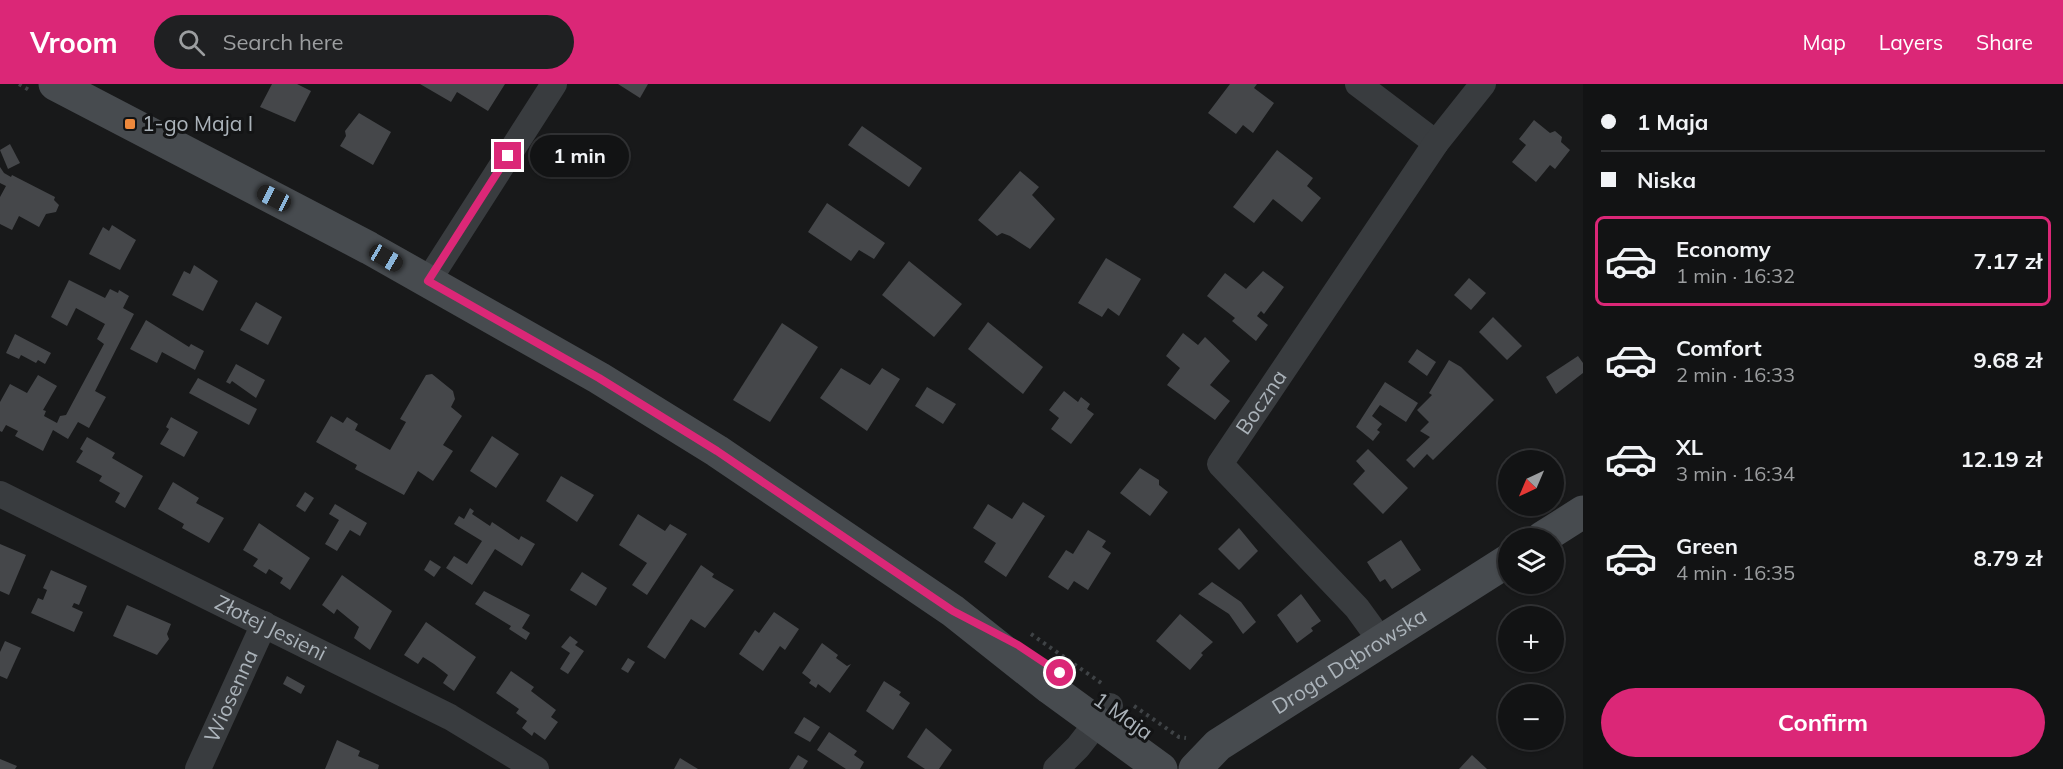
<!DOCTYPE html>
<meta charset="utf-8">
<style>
:root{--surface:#121314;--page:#1f2022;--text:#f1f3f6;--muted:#9c9ea0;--line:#313234;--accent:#db2777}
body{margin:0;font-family:Mulish,sans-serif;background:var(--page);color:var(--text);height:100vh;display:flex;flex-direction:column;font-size:22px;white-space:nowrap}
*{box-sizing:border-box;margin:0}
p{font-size:20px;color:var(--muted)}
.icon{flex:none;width:33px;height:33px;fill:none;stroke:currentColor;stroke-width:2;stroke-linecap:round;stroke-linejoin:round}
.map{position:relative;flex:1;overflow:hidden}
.panel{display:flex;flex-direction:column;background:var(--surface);width:480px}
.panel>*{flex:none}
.top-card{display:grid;align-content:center;height:132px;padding:0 18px;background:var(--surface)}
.needle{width:39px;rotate:224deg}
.fabs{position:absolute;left:1498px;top:366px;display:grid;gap:12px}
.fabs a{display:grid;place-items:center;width:66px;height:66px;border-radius:50%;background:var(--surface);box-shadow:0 2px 4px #0004,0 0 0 2px var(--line);font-size:30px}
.end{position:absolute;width:27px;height:27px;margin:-14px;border:8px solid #db2777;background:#fff;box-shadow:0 0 0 3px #fff}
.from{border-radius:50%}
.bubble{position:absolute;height:42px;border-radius:21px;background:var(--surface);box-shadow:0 2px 4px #0004,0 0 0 2px var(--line);font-size:20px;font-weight:700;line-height:42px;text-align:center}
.car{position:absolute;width:18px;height:36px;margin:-18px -9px;border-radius:8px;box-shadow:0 0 4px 2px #0007;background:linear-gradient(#222 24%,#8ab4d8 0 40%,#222 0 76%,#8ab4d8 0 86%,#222 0)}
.top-card b{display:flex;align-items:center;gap:21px;height:57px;font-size:22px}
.top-card b+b{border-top:2px solid var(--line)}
.top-card i{width:15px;height:15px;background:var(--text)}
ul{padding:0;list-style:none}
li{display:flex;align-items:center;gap:18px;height:90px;margin:0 12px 9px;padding:0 6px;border:3px solid transparent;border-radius:9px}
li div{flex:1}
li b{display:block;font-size:22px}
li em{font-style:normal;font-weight:700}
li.selected{border-color:var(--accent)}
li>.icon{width:54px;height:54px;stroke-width:1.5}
.primary-button{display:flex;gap:12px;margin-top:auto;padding:12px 18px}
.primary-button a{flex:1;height:69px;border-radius:36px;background:var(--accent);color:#fff;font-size:24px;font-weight:700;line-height:69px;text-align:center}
header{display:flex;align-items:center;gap:36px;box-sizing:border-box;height:84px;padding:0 30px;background:var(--accent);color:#fff}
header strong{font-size:28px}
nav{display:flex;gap:33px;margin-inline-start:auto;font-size:21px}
.search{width:420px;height:54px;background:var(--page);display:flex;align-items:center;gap:15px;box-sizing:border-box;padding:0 21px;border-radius:33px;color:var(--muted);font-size:22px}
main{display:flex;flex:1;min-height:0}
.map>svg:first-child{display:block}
</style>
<header>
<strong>Vroom</strong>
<div class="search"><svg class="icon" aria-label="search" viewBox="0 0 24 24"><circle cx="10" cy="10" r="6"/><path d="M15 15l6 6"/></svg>Search here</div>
<nav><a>Map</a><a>Layers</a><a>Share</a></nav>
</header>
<main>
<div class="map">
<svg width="1583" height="685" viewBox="0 0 1583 685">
<rect width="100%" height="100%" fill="#18191a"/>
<g fill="#45474a">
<path d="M272,0H297L311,7L295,38L260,23Z"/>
<path d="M420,0H505L488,27L457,8L451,18Z"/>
<path d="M618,0H648L640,14Z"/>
<path d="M1230,0H1257L1254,4L1274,19L1253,49L1243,41L1236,50L1208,29Z"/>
<path d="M359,29L391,48L373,81L340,62L346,52L345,47Z"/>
<path d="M1534,36L1550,49L1555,47L1562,53L1561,58L1570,66L1555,85L1550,81L1536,98L1512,78L1526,61L1519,55Z"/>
<path d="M862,42L922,84L909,103L848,61Z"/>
<path d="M10,60L20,79L8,85L0,66Z"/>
<path d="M1277,66L1313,94L1307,102L1321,114L1302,138L1273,115L1254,139L1233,123Z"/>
<path d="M0,83L4,89L11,93L12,91L55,113L54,116L59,121L56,128L46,130L39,143L19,132L12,146L0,140V113L6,102L0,99Z"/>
<path d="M1020,87L1039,103L1032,111L1055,135L1030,165L1010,152L1002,149L997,152L978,136Z"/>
<path d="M827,119L885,159L874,175L859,166L851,177L808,148Z"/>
<path d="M112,141L136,156L120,186L89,170L103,143L109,147Z"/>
<path d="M1106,174L1141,195L1119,232L1108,224L1102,233L1078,219Z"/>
<path d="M909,177L962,220L934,253L882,211Z"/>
<path d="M194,181L218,197L203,227L172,211L184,187L190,190Z"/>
<path d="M1263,187L1284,203L1264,230L1261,227L1257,232L1268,241L1256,257L1232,237L1235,234L1207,212L1225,189L1246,205Z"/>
<path d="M1469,194L1486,209L1471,226L1454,211Z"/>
<path d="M69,196L105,214L110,205L118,209L119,206L129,212L123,224L134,230L95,307L106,313L89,344L78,338L68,355L53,346L43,367L15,352L18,347L6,341L2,348L0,347V318L10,300L27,309L38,291L57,302L43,326L46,327L44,332L57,339L60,332L66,331L104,260L97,255L105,240L76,224L67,242L51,233Z"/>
<path d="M256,218L282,233L268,261L240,246Z"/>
<path d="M1493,233L1522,262L1507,276L1479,248Z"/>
<path d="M146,236L189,263L191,260L204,267L195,286L162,268L157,279L130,265Z"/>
<path d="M988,238L1043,283L1023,310L968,265Z"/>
<path d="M782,239L818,263L770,338L733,316Z"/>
<path d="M1183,249L1198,261L1205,253L1230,277L1210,301L1230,317L1215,336L1167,301L1180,284L1166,272Z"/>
<path d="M15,250L51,269L45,280L38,276L36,279L21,271L19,275L6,269Z"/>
<path d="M1417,265L1436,278L1427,292L1408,278Z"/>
<path d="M1578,272L1583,279V289L1556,310L1546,293Z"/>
<path d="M1449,276L1461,283L1494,316L1433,376L1427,370L1414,384L1406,376L1430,353L1420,347L1429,338L1417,326L1432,311L1429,309Z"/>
<path d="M236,280L265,296L256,314L232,297L230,300L226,298Z"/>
<path d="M841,284L870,301L882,284L900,295L867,347L820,314Z"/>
<path d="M432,290L453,307L455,315L451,323L462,332L443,361L453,367L433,397L418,387L404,411L355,385L357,381L316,358L331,332L343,339L347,333L358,340L355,346L390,366L406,338L400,335L426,291Z"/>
<path d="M198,294L257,325L249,341L189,309Z"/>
<path d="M1385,298L1418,319L1406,338L1380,321L1372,332L1382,340L1377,346L1380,348L1373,357L1356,343Z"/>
<path d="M927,303L956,320L943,340L915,322Z"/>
<path d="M1064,307L1078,318L1081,313L1090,320L1087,325L1094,330L1071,360L1051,345L1059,334L1049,326Z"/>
<path d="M171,333L198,348L184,373L160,360L169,345L166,343Z"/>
<path d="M492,352L519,370L496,404L470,387Z"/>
<path d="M87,353L115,369L112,374L143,392L125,424L115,418L120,409L99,397L102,392L76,378L83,367L80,365Z"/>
<path d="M1368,365L1408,404L1383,430L1353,400L1365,387L1356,377Z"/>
<path d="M1140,384L1159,396V401L1168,408L1150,432L1120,409Z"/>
<path d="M561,392L594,411L577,438L546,417Z"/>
<path d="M173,398L199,414L196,419L224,434L209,459L182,444L184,440L158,425Z"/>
<path d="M305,408L314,414L305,428L296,422Z"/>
<path d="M1023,418L1045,432L1006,493L984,478L996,459L973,444L988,420L1012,435Z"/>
<path d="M335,420L367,439L360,452L350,446L337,467L325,460L339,436L329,430Z"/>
<path d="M470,424L474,427L472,430L490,442L492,438L519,456L521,452L535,460L522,482L495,465L472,501L446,484L454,472L467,480L482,457L454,440L459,432L464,435Z"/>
<path d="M638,430L665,447L670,440L687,450L647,511L632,501L647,479L619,461Z"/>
<path d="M259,439L310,474L290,506L280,499L283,494L269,485L266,490L253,482L258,475L243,466Z"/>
<path d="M1239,444L1258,467L1239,486L1218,465Z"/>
<path d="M1088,446L1106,457L1102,463L1111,469L1088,506L1074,497L1068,506L1048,493L1066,466L1073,470Z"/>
<path d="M1401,456L1421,486L1392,505L1385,495L1380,498L1367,478Z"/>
<path d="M0,460L26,471L9,511L0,507Z"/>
<path d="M430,476L441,483L434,493L424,486Z"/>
<path d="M701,481L714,490L712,493L734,506L705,544L691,535L665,575L647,563Z"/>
<path d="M51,486L87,502L79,521L74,519L72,523L83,528L74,548L31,529L38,514L43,516L47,506L43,504Z"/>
<path d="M582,488L607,504L596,522L570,506Z"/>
<path d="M342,491L392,527L370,566L354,554L359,543L337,525L334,530L322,521Z"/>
<path d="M1212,498L1241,518L1256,538L1243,550L1229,530L1198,510Z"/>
<path d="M484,507L530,531L522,544L530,549L526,556L509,545L511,542L475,520Z"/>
<path d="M1301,510L1321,537L1311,544L1313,547L1297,559L1277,531Z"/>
<path d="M127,521L171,540L167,550L169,555L157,571L113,552Z"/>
<path d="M774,528L799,545L785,566L780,562L763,587L739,570L755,546L759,549Z"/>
<path d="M1180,530L1213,558L1201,569L1203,571L1190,586L1156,557Z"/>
<path d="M426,538L476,573L454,607L443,599L448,591L434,580L423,573L418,580L404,571Z"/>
<path d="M570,552L578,558L575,561L584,567L568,590L560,585L570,569L561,563Z"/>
<path d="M5,557L21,564L7,595L0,592V568Z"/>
<path d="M822,559L838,571L836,574L847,582L851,580L830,609L818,600L816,604L809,599L811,596L802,589Z"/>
<path d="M628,574L635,578L628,589L621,585Z"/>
<path d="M511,587L534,603L531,607L556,626L551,633L558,638L545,656L534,648L532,652L522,644L527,637L516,629L519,625L496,609Z"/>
<path d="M287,592L305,602L301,610L283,600Z"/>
<path d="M884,597L901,608L899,611L910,619L893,646L866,627Z"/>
<path d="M804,633L820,643L810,658L794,649Z"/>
<path d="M926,644L952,666L939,685H925L907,673Z"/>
<path d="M829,648L857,667L854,671L864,678L860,685H846L817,666Z"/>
<path d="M337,656L360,667L358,672L379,681L378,685H325Z"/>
<path d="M798,671L808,677L803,685H789Z"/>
<path d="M1472,671L1487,685H1459Z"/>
<path d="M680,674L698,685H674Z"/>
<path d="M0,675L17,682L15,685H0Z"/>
</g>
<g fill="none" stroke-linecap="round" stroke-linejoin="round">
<g stroke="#3f4346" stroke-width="4" stroke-dasharray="3 4.5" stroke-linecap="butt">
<path d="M19,0L29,6"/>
<path d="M1031,550L1104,601"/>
<path d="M1134,622L1179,653L1186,654"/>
</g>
<g stroke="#393c3f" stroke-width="26">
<path d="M1358,0L1436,59"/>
<path d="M428,197L554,0"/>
<path id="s1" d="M0,410L450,633L536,685"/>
<path id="s2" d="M1381,557L1357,524L1220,380L1436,59L1483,0"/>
<path id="s3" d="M198,685L264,540"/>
<path d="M1056,685L1078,663L1110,622"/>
</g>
<g stroke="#474b4f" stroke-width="33">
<path d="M55,0L369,164L599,294L717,367L953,527L1050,604L1161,685"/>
<path d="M1542,454L1583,428"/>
<path id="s4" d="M1195,685L1218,661L1509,476"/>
</g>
</g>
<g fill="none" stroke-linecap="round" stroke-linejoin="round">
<path stroke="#db2777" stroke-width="8" d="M508,72L428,197L599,294L717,367L953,527L1018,561L1060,589"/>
</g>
<rect fill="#ee893c" stroke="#131415" stroke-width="2" x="124" y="34" width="12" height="12" rx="3"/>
<g text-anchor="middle" stroke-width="6" stroke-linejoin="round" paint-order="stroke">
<g font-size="21" fill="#abb3ba" stroke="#131415" text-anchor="start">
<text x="142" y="47">1-go Maja I</text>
</g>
<g font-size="21" fill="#abb3ba" stroke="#131415">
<text dy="7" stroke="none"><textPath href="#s2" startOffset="314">Boczna</textPath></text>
<text dy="7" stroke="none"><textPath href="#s1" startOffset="302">Złotej Jesieni</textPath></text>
<text dy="7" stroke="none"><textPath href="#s4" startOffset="189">Droga Dąbrowska</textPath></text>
<text dy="7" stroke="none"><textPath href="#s3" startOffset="80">Wiosenna</textPath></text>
<text transform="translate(1123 632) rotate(35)" y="7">1 Maja</text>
</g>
</g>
</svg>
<div class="fabs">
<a><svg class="needle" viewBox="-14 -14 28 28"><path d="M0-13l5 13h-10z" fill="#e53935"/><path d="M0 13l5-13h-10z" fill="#9c9ea0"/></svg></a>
<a><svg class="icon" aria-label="layers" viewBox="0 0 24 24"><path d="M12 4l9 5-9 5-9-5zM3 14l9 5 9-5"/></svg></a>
<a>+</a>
<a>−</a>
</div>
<i class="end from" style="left:1060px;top:589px"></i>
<i class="end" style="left:508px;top:72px"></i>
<div class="bubble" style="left:530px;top:51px;width:99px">1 min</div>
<i class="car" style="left:274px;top:114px;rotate:297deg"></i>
<i class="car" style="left:386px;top:174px;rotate:120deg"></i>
</div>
<section class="panel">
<div class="top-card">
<b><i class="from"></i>1 Maja</b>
<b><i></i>Niska</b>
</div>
<ul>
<li class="selected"><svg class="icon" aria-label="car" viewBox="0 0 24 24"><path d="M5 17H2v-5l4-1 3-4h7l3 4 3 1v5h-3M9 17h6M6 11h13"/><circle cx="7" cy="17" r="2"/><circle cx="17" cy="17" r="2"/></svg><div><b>Economy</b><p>1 min · 16:32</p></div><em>7.17 zł</em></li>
<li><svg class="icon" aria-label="car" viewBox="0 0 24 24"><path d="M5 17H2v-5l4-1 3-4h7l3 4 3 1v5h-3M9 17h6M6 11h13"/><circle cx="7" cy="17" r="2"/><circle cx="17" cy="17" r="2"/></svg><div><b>Comfort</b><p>2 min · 16:33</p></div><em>9.68 zł</em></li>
<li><svg class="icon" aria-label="car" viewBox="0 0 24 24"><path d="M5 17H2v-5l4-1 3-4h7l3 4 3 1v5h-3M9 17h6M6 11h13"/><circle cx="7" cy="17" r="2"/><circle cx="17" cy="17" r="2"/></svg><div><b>XL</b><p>3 min · 16:34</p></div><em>12.19 zł</em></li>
<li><svg class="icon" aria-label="car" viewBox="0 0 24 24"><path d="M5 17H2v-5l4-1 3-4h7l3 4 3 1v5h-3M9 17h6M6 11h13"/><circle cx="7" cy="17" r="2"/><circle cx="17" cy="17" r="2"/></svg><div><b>Green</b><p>4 min · 16:35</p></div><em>8.79 zł</em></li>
</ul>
<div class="primary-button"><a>Confirm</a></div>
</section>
</main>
